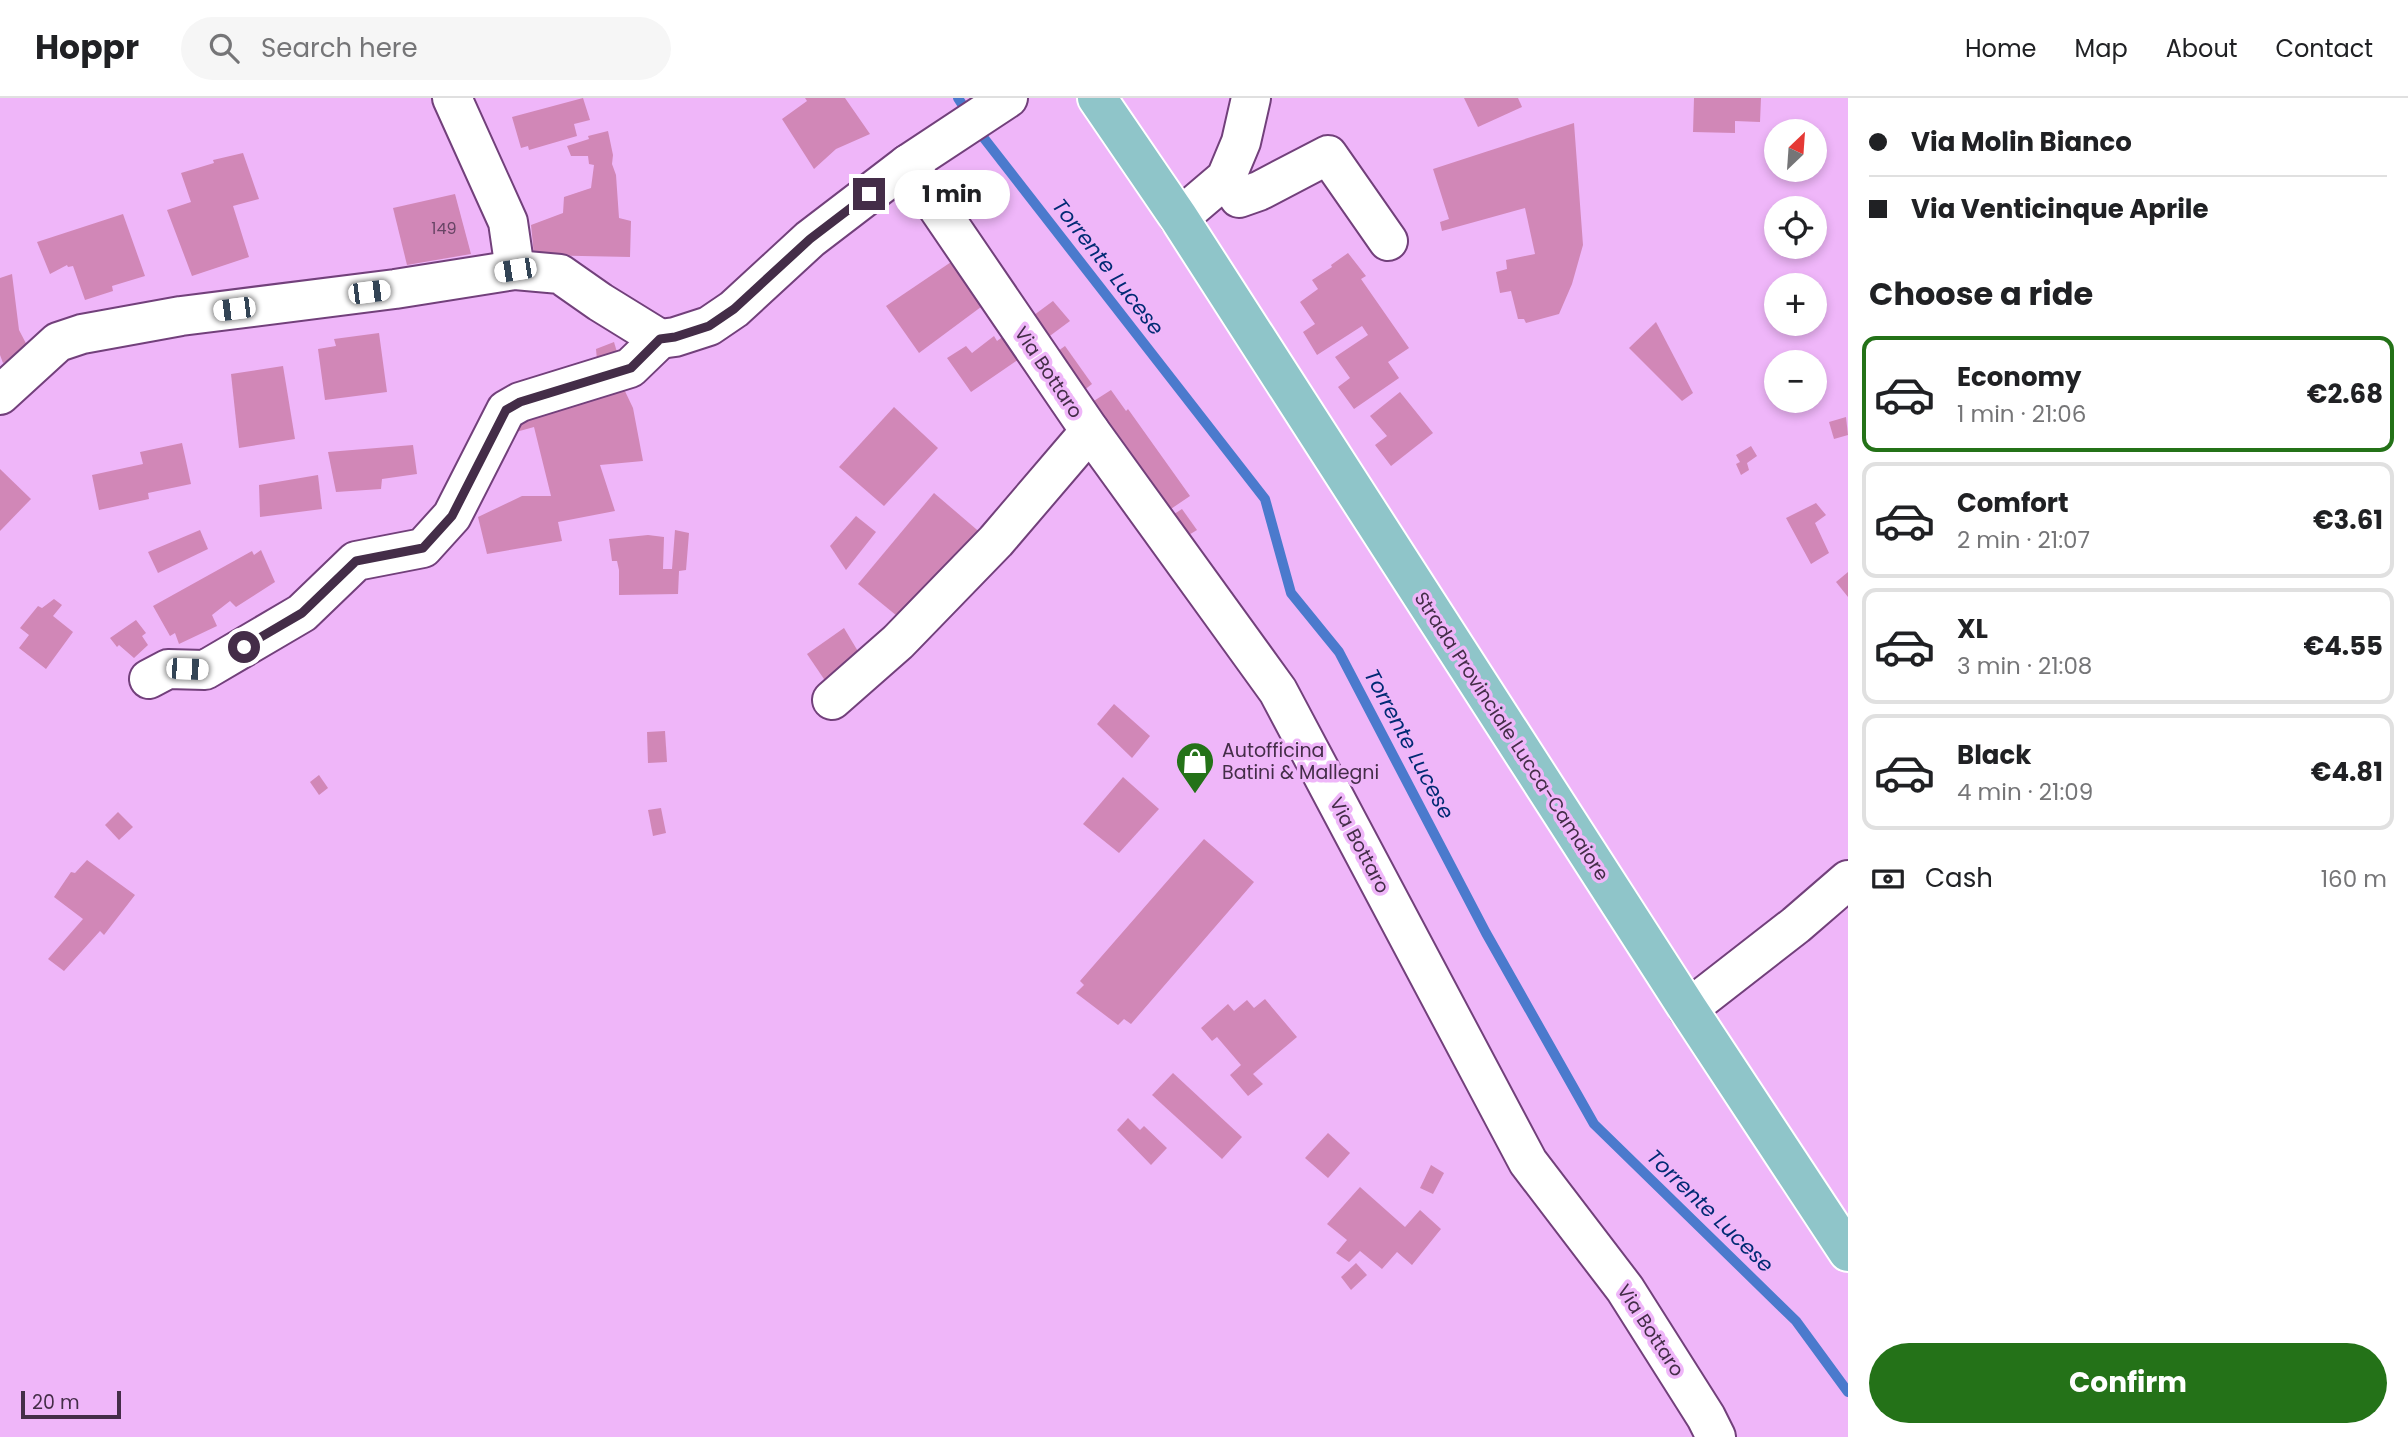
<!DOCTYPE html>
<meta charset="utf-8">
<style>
:root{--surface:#fff;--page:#f6f6f6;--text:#202124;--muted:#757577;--line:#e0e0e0;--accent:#247218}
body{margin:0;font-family:Poppins,sans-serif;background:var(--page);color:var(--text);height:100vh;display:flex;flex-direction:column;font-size:26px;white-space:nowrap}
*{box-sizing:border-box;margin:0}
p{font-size:23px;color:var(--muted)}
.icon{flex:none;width:38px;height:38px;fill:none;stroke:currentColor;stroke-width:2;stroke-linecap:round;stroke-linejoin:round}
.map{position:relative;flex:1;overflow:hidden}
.sheet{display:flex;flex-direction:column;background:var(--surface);width:560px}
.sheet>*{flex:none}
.top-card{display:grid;align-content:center;height:154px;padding:0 21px;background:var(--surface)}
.needle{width:46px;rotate:25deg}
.tools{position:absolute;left:1764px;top:21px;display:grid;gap:14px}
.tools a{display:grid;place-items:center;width:63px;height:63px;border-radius:50%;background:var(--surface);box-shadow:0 4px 10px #0003;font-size:35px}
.scale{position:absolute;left:21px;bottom:18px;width:100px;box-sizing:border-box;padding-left:7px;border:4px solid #442d48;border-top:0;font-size:19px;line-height:24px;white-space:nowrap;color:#442d48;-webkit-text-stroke:5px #efb6f9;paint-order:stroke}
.end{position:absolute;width:32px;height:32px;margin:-16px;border:9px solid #442d48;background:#fff;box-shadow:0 0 0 4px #fff}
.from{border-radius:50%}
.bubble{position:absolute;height:49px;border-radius:24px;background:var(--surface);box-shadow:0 4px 10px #0003;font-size:23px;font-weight:700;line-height:49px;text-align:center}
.car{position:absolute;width:21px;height:42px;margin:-21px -10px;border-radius:9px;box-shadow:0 0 5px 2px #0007;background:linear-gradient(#fff 24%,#345 0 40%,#fff 0 76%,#345 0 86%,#fff 0)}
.top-card b{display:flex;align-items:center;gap:24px;height:66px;font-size:26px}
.top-card b+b{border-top:2px solid var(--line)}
.top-card i{width:18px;height:18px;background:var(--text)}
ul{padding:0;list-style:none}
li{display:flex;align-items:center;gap:21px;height:116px;margin:0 14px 10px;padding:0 7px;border:4px solid var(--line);border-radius:14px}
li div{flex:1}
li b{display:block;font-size:26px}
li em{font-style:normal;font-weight:700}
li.on{border-color:var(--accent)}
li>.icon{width:63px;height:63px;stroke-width:1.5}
h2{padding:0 21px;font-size:32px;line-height:84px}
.pay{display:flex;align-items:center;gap:18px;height:77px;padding:0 21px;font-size:26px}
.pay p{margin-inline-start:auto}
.action{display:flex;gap:14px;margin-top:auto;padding:14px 21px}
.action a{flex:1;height:80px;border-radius:42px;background:var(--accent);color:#fff;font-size:28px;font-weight:700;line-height:80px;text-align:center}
header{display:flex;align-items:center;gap:42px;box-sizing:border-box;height:98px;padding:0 35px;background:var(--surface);border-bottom:2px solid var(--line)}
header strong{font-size:33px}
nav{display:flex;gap:38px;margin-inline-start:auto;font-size:24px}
.search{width:490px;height:63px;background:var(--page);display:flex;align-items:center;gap:18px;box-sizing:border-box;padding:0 24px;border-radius:38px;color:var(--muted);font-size:26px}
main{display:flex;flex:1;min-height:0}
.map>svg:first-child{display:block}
</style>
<header>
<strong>Hoppr</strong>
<div class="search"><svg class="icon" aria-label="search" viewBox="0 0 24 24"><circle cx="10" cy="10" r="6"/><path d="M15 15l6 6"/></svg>Search here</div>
<nav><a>Home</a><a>Map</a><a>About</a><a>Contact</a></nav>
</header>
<main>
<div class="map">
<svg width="1848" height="1339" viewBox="0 0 1848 1339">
<rect width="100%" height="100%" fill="#efb6f9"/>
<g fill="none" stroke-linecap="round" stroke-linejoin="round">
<g stroke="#4b7acd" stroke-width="10">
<path d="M958,0L969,17"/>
<path d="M976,30L1265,401L1291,495L1339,554L1486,835L1594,1026L1796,1223L1848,1294"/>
</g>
</g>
<g fill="#d187b7">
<path d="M583,0L590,22L574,26L577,38L529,52L528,48L521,50L512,19Z"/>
<path d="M805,0H845L870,36L836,51L814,71L782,21L807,3Z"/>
<path d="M1464,0H1518L1522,9L1478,29Z"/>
<path d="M1694,0H1761L1760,24L1735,23V35L1693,34Z"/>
<path d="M1574,25L1583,147L1572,186L1559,216L1526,225L1524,221H1518L1511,193L1500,195L1496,174L1507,171L1506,162L1535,156L1525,110L1442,133L1440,124L1449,121L1433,71Z"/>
<path d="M608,33L613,57L612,66L616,77L619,120L631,123L630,159L534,157L531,127L563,115L564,99L591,90L594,67L589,66L588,58H571L567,48L589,41L588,38Z"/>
<path d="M243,55L259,101L233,108L249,159L192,178L167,112L191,104L181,75L214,65L213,62Z"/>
<path d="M455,96L471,156L407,167L393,110Z"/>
<path d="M123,116L145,178L112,188L113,193L85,202L73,168L68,169L67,167L50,176L37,144Z"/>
<path d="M1348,155L1366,178L1361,181L1409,250L1388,264L1399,280L1354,311L1338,289L1350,280L1335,259L1368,237L1362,228L1317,257L1303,234L1315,226L1300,204L1318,191L1312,182L1332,169L1331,167Z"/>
<path d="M957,160L989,203L919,255L886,208Z"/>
<path d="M12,176L19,232L30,253L3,265L0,257V180Z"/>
<path d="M1053,203L1070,223L1043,243L1026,223Z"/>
<path d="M1656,224L1693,295L1682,303L1629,250Z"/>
<path d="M1012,232L1028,255L971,294L947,260L966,248L972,255L994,238L997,243Z"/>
<path d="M379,235L387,294L325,302L318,251L336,248L334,241Z"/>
<path d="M614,244L619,261L597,262L596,251Z"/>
<path d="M1065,248L1092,286L1079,296L1051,258Z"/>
<path d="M283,268L295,341L239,350L231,276Z"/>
<path d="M623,289L633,310L643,363L600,367L615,413L558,424L562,443L487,456L478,419L522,398H551L534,329L516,334L511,314Z"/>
<path d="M1111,292L1126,313L1128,311L1190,398L1162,417L1086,308Z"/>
<path d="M1400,294L1433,335L1391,368L1375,347L1387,338L1370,318Z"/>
<path d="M894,309L938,350L884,408L839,369Z"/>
<path d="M1846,319L1848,337L1834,341L1829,324Z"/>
<path d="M182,345L191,386L148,395L149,401L99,412L92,377L143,366L140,354Z"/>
<path d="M413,347L417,376L382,381L381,391L336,394L328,354Z"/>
<path d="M1751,348L1757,358L1747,365L1749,372L1741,377L1736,366L1740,364L1736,357Z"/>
<path d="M0,371L31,401L0,433Z"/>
<path d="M318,377L322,411L260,419L259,387Z"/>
<path d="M934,395L983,437L908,527L858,486Z"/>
<path d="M1816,405L1826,417L1815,425L1829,455L1811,466L1786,420Z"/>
<path d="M1182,411L1197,432L1182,441L1168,420Z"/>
<path d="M856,418L876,434L846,472L830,448Z"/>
<path d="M200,432L208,451L158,475L148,454Z"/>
<path d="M675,432L689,435L686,472L679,473L678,496L619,497V472L617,463H612L609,441L648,437L664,439L663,471H672Z"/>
<path d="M261,452L275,484L236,509L230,503L212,517L217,528L179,546L175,535L170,538L153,508L252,453L254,457Z"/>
<path d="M1848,474V499L1836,484Z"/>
<path d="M54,501L62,507L53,518L73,534L46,571L19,550L29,537L20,530L38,508L42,510Z"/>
<path d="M136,522L146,535L142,538L148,547L134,560L119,547L117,549L110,540Z"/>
<path d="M844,530L865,565L826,584L807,556Z"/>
<path d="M1114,606L1150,638L1132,660L1097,626Z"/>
<path d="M665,633L667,664L648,665L647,634Z"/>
<path d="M319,677L328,690L319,697L310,684Z"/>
<path d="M1123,679L1159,711L1119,755L1083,726Z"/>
<path d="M661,710L666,735L653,738L648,712Z"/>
<path d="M118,714L133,729L119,742L105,727Z"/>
<path d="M1204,741L1254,784L1131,926L1124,921L1118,927L1076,895L1084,887L1080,883Z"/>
<path d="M87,762L135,797L104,837L100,833L64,873L48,861L83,821L54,799L71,774L75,775Z"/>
<path d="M1265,901L1297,939L1253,976L1263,986L1248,998L1230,977L1241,967L1217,939L1212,943L1201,930L1228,906L1234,913L1247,902L1254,910Z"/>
<path d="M1173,975L1242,1039L1222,1061L1152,997Z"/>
<path d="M1128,1020L1140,1032L1144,1028L1167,1050L1151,1067L1117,1032Z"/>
<path d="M1328,1035L1350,1055L1328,1080L1305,1060Z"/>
<path d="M1431,1067L1444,1075L1433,1096L1420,1090Z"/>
<path d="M1360,1089L1405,1129L1420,1112L1441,1131L1412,1167L1397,1154L1382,1171L1360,1153L1349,1164L1336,1155L1347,1142L1327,1126Z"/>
<path d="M1356,1165L1367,1177L1351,1192L1341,1179Z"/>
</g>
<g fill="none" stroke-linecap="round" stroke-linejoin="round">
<defs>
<g id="minor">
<path d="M452,0L508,124L515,172"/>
<path d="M908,66L1090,333L1278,593L1528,1064L1625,1191L1706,1319L1716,1339"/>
<path d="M1226,80L1239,100L1259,93L1328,57L1388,143"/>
<path d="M1179,120L1226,80L1241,44L1251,0"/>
<path d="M0,297L58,244L82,236L181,218L395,191L515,172L560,176L600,204L660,241L675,239L709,228L734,211L810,141L908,66L1008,0"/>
<path d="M149,581L168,571L205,572L302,515L356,463L423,450L452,418L506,312L520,304L630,270L660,241"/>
<path d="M832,602L898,544L996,443L1090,333"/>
<path d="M1688,911L1796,827L1848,782"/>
</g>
<path id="major" d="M1097,0L1179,120L1688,911L1848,1154"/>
</defs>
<use href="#minor" stroke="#72407b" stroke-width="42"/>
<use href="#major" stroke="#fff" stroke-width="42"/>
<use href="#minor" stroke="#fff" stroke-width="38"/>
<use href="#major" stroke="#8fc5c9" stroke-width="38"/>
</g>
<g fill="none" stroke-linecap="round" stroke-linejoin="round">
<path stroke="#442d48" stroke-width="9" d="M244,549L302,515L356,463L423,450L452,418L506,312L520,304L631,270L660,241L675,239L709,228L734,211L810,141L869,96"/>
</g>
<defs>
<symbol id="shop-pin" viewBox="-11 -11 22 30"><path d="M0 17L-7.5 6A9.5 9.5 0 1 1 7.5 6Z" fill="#247218" stroke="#efb6f9"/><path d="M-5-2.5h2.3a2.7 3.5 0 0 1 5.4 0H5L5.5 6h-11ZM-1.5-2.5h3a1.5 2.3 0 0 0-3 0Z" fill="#fff"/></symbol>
</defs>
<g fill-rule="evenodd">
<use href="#shop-pin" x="1173" y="641" width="44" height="60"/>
</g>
<g text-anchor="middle" stroke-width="7" stroke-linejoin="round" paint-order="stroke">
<g font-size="16" fill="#674464">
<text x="444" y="136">149</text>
</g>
<g font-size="19" fill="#442d48" stroke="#efb6f9">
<text transform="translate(1049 274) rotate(56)" y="7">Via Bottaro</text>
<text transform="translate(1512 638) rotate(57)" y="7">Strada Provinciale Lucca-Camaiore</text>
<text transform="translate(1360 747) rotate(62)" y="7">Via Bottaro</text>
<text transform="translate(1651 1232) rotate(57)" y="7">Via Bottaro</text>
</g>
<g font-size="19" fill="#442d48" stroke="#efb6f9" text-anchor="start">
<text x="1222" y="659">Autofficina<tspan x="1222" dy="22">Batini &amp; Mallegni</tspan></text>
</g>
<g font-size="21" font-style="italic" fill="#012a74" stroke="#efb6f9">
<text transform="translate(1108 169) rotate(52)" y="7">Torrente Lucese</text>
<text transform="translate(1409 646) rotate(62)" y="7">Torrente Lucese</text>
<text transform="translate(1710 1113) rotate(44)" y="7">Torrente Lucese</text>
</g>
</g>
</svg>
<div class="tools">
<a><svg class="needle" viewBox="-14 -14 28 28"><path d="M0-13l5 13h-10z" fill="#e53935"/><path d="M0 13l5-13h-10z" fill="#757577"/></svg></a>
<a><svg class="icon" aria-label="locate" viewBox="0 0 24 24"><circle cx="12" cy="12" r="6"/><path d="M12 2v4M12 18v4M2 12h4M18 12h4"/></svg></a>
<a>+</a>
<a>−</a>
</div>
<div class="scale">20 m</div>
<i class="end from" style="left:244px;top:549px"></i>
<i class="end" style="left:869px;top:96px"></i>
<div class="bubble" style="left:894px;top:72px;width:116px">1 min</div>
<i class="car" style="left:515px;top:172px;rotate:261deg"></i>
<i class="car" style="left:369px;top:194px;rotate:83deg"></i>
<i class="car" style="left:234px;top:211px;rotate:263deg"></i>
<i class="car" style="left:187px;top:571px;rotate:92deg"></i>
</div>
<section class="sheet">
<div class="top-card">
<b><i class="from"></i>Via Molin Bianco</b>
<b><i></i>Via Venticinque Aprile</b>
</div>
<h2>Choose a ride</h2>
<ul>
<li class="on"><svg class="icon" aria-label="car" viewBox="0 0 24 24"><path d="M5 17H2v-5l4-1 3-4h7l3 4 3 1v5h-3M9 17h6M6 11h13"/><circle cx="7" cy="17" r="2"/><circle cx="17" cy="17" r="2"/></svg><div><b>Economy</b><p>1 min · 21:06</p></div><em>€2.68</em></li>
<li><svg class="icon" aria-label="car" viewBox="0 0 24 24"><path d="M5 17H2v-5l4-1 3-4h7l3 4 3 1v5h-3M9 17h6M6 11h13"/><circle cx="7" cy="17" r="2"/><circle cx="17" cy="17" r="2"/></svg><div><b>Comfort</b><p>2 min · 21:07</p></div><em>€3.61</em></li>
<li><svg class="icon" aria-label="car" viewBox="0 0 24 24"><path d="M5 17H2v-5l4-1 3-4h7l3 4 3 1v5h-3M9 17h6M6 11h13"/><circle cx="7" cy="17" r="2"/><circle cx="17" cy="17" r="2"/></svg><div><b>XL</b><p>3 min · 21:08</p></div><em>€4.55</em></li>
<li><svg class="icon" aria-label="car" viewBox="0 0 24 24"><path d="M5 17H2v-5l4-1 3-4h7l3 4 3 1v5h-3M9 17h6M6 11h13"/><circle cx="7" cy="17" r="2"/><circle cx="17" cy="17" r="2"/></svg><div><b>Black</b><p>4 min · 21:09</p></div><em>€4.81</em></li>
</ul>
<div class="pay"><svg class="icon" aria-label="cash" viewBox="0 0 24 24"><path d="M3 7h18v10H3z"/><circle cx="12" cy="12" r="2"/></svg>Cash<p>160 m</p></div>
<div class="action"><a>Confirm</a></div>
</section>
</main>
